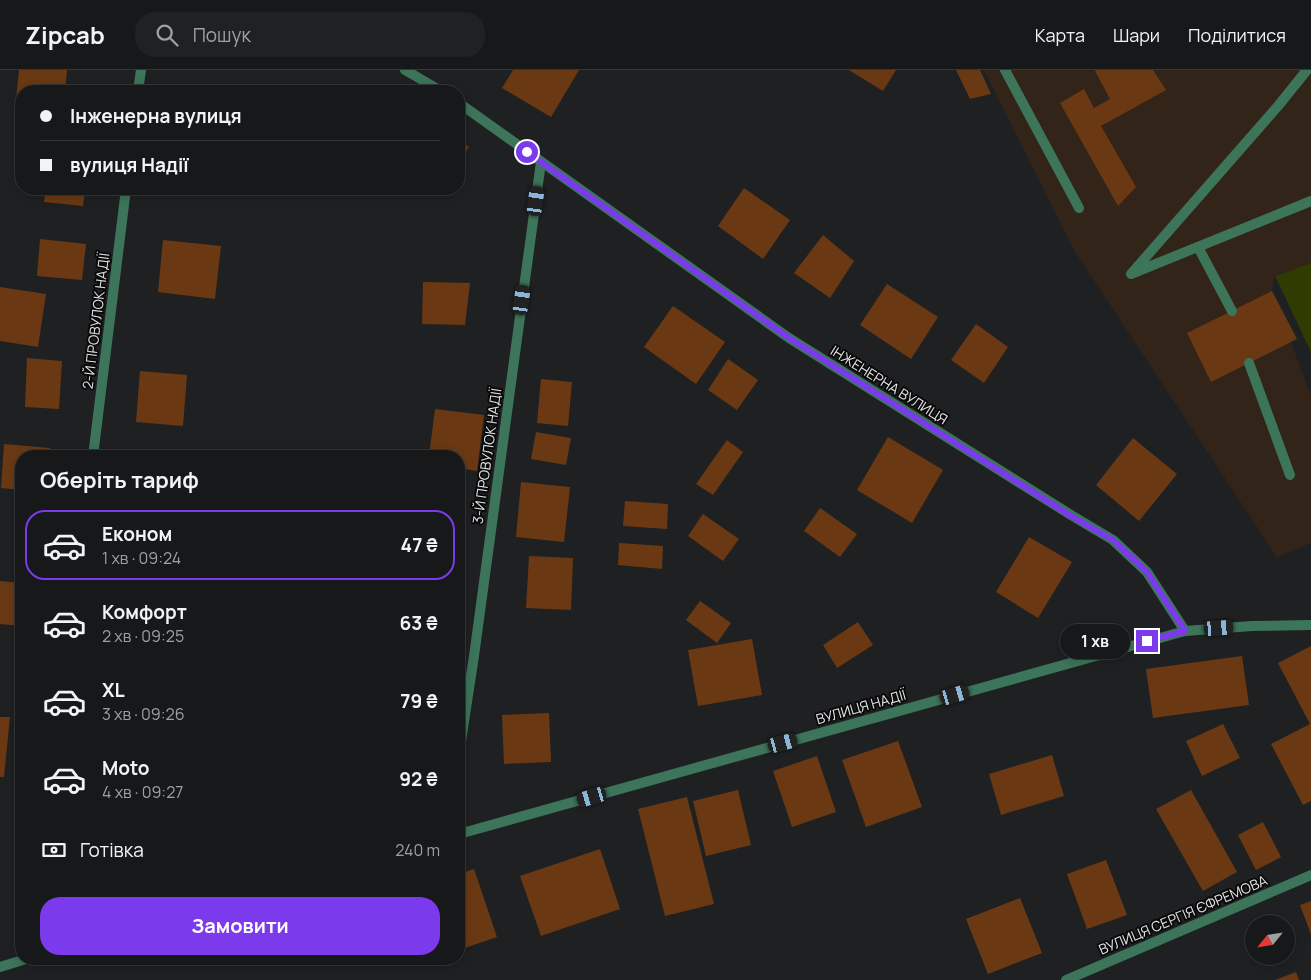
<!DOCTYPE html>
<html lang="uk">
<meta charset="utf-8">
<style>
:root{--surface:#17181a;--page:#202123;--text:#f1f3f6;--muted:#9ea0a2;--line:#363739;--accent:#7c3aed}
body{margin:0;font-family:Manrope,sans-serif;background:var(--page);color:var(--text);height:100vh;display:flex;flex-direction:column;font-size:19px;white-space:nowrap}
*{box-sizing:border-box;margin:0}
p{font-size:16px;color:var(--muted)}
.icon{flex:none;width:28px;height:28px;fill:none;stroke:currentColor;stroke-width:2;stroke-linecap:round;stroke-linejoin:round}
.map{position:relative;flex:1;overflow:hidden}
.side{position:absolute;left:15px;top:380px;width:450px;height:515px;display:flex;flex-direction:column;background:var(--surface);border-radius:20px;box-shadow:0 2px 12px #0003,0 0 0 1px var(--line)}
.side>*{flex:none}
.top-card{position:absolute;left:15px;top:15px;width:450px;height:110px;border-radius:20px;box-shadow:0 2px 12px #0003,0 0 0 1px var(--line);display:grid;align-content:center;height:110px;padding:0 25px;background:var(--surface)}
.needle{width:32px;rotate:240deg}
.fabs{position:absolute;left:1245px;top:845px;display:grid;gap:10px}
.fabs a{display:grid;place-items:center;width:50px;height:50px;border-radius:50%;background:var(--surface);box-shadow:0 2px 12px #0003,0 0 0 1px var(--line);font-size:25px}
.end{position:absolute;width:22px;height:22px;margin:-11px;border:6px solid #7c3aed;background:#fff;box-shadow:0 0 0 2px #fff}
.from{border-radius:50%}
.bubble{position:absolute;height:35px;border-radius:18px;background:var(--surface);box-shadow:0 2px 12px #0003,0 0 0 1px var(--line);font-size:16px;font-weight:700;line-height:35px;text-align:center}
.car{position:absolute;width:15px;height:30px;margin:-15px -8px;border-radius:6px;box-shadow:0 0 4px 1px #0007;background:linear-gradient(#222 24%,#8ab4d8 0 40%,#222 0 76%,#8ab4d8 0 86%,#222 0)}
.top-card b{display:flex;align-items:center;gap:18px;height:48px;font-size:19px}
.top-card b+b{border-top:1px solid var(--line)}
.top-card i{width:12px;height:12px;background:var(--text)}
ul{padding:0;list-style:none}
li{display:flex;align-items:center;gap:15px;height:70px;margin:0 10px 8px;padding:0 15px;border:2px solid transparent;border-radius:20px}
li div{flex:1}
li b{display:block;font-size:19px}
li em{font-style:normal;font-weight:700}
li.current{border-color:var(--accent)}
li>.icon{width:45px;height:45px;stroke-width:1.5}
h2{padding:0 25px;font-size:22px;line-height:60px}
.pay{display:flex;align-items:center;gap:12px;height:55px;padding:0 25px;font-size:19px}
.pay p{margin-inline-start:auto}
.button{display:flex;gap:10px;margin-top:auto;padding:10px 25px}
.button a{flex:1;height:58px;border-radius:20px;background:var(--accent);color:#fff;font-size:20px;font-weight:700;line-height:58px;text-align:center}
header{display:flex;align-items:center;gap:30px;box-sizing:border-box;height:70px;padding:0 25px;background:var(--surface);border-bottom:1px solid var(--line)}
header strong{font-size:24px}
nav{display:flex;gap:28px;margin-inline-start:auto;font-size:18px}
.search{width:350px;height:45px;background:var(--page);display:flex;align-items:center;gap:12px;box-sizing:border-box;padding:0 18px;border-radius:20px;color:var(--muted);font-size:19px}
.map>svg:first-child{display:block}
</style>
<header>
<strong>Zipcab</strong>
<div class="search"><svg class="icon" aria-label="search" viewBox="0 0 24 24"><circle cx="10" cy="10" r="6"/><path d="M15 15l6 6"/></svg>Пошук</div>
<nav><a>Карта</a><a>Шари</a><a>Поділитися</a></nav>
</header>
<div class="map">
<svg width="1311" height="910" viewBox="0 0 1311 910">
<rect width="100%" height="100%" fill="#1f2022"/>
<path fill="#322418" d="M984,0H1311V193L1275,206L1272,221L1311,326V473L1277,487L1075,182Z"/>
<path fill="#2e3b01" d="M1311,193V282L1275,206Z"/>
<g fill="#6a3913">
<path d="M19,0H67L65,21H21V30H16Z"/>
<path d="M513,0H579L551,47L502,18Z"/>
<path d="M849,0H896L883,21Z"/>
<path d="M956,0H980L991,24L970,29Z"/>
<path d="M1097,0H1153L1166,20L1101,56L1136,117L1118,136L1060,33L1084,19L1094,38L1110,29L1095,1Z"/>
<path d="M459,70L469,77L459,92Z"/>
<path d="M744,118L790,150L763,189L718,156Z"/>
<path d="M46,119H85L83,136L44,132Z"/>
<path d="M823,165L854,191L830,228L794,203Z"/>
<path d="M40,169L86,174L82,210L37,206Z"/>
<path d="M163,170L221,176L215,229L158,222Z"/>
<path d="M423,212L470,213L465,255L422,254Z"/>
<path d="M887,214L938,247L911,289L860,255Z"/>
<path d="M0,217L46,224L38,277L0,271Z"/>
<path d="M1272,221L1297,269L1211,312L1187,263Z"/>
<path d="M673,236L725,272L696,314L644,277Z"/>
<path d="M976,254L1008,277L984,313L951,290Z"/>
<path d="M27,288L62,291L59,339L25,337Z"/>
<path d="M728,289L758,310L737,340L708,320Z"/>
<path d="M140,301L187,305L183,356L136,352Z"/>
<path d="M541,309L572,312L568,356L537,353Z"/>
<path d="M435,339L484,345L477,401L459,398V386H429Z"/>
<path d="M536,362L571,368L566,395L531,389Z"/>
<path d="M888,367L943,400L912,453L857,420Z"/>
<path d="M1133,368L1177,404L1139,451L1096,415Z"/>
<path d="M727,370L743,382L713,425L696,414Z"/>
<path d="M4,374L50,378V386H21V420L1,418Z"/>
<path d="M521,412L570,417L564,472L516,467Z"/>
<path d="M625,431L668,434L667,459L623,456Z"/>
<path d="M820,438L857,464L840,487L804,461Z"/>
<path d="M703,444L739,469L723,491L688,466Z"/>
<path d="M1029,467L1072,492L1038,548L996,522Z"/>
<path d="M619,473L663,476L662,499L618,495Z"/>
<path d="M529,486L573,488L571,540L526,538Z"/>
<path d="M0,511L21,513V556L0,554Z"/>
<path d="M700,531L731,553L717,573L686,550Z"/>
<path d="M858,552L873,575L837,598L823,575Z"/>
<path d="M752,569L762,625L698,636L688,580Z"/>
<path d="M1311,576V731L1303,735L1271,674L1310,654L1278,593Z"/>
<path d="M1242,586L1249,635L1153,648L1146,599Z"/>
<path d="M549,643L551,692L504,694L502,645Z"/>
<path d="M0,647H10L4,707H0Z"/>
<path d="M1223,654L1240,688L1202,706L1186,671Z"/>
<path d="M898,671L922,737L866,757L842,690Z"/>
<path d="M1052,685L1064,726L1001,745L989,704Z"/>
<path d="M817,686L836,742L792,757L773,701Z"/>
<path d="M738,720L751,775L706,786L693,731Z"/>
<path d="M1191,720L1237,802L1203,821L1156,739Z"/>
<path d="M687,727L714,834L665,846L638,739Z"/>
<path d="M1263,752L1281,787L1256,800L1238,765Z"/>
<path d="M600,779L620,839L541,866L520,806Z"/>
<path d="M1106,790L1127,845L1087,859L1067,804Z"/>
<path d="M474,799L497,867L459,880V804Z"/>
<path d="M1020,828L1042,883L988,904L966,849Z"/>
<path d="M1311,831V864L1300,835Z"/>
<path d="M1296,902L1299,910H1275Z"/>
</g>
<g fill="none" stroke-linecap="round" stroke-linejoin="round">
<g stroke="#3c755a" stroke-width="10">
<path d="M1005,0L1079,138"/>
<path d="M1307,0L1278,36L1131,204L1311,131"/>
<path d="M1198,177L1232,241"/>
<path d="M1249,293L1290,405"/>
</g>
<g stroke="#3c755a" stroke-width="10">
<path d="M405,0L441,21"/>
<path d="M138,21L141,0"/>
<path d="M459,33L789,268L1071,445L1113,470L1147,502L1185,561L1252,556L1311,555"/>
<path d="M93,386L126,119"/>
<path d="M459,684L474,586L541,92"/>
<path d="M459,764L1185,561"/>
<path d="M0,897L26,889"/>
<path d="M1066,910L1311,805"/>
</g>
</g>
<g fill="none" stroke-linecap="round" stroke-linejoin="round">
<path stroke="#7c3aed" stroke-width="6" d="M527,82L789,268L1071,446L1113,470L1147,502L1185,561L1147,571"/>
</g>
<g text-anchor="middle" stroke-width="4" stroke-linejoin="round" paint-order="stroke">
<g font-size="14" fill="#e5e6e8" stroke="#0a0a0b">
<text transform="translate(96 251) rotate(-83)" y="5">2-Й ПРОВУЛОК НАДІЇ</text>
<text transform="translate(889 315) rotate(32)" y="5">ІНЖЕНЕРНА ВУЛИЦЯ</text>
<text transform="translate(487 386) rotate(-82)" y="5">3-Й ПРОВУЛОК НАДІЇ</text>
<text transform="translate(861 637) rotate(-16)" y="5">ВУЛИЦЯ НАДІЇ</text>
<text transform="translate(1183 845) rotate(-23)" y="5">ВУЛИЦЯ СЕРГІЯ ЄФРЕМОВА</text>
</g>
</g>
</svg>
<div class="fabs">
<a><svg class="needle" viewBox="-14 -14 28 28"><path d="M0-13l5 13h-10z" fill="#e53935"/><path d="M0 13l5-13h-10z" fill="#9ea0a2"/></svg></a>
</div>
<i class="end from" style="left:527px;top:82px"></i>
<i class="end" style="left:1147px;top:571px"></i>
<div class="bubble" style="left:1060px;top:554px;width:70px">1 хв</div>
<i class="car" style="left:536px;top:131px;rotate:8deg"></i>
<i class="car" style="left:522px;top:230px;rotate:8deg"></i>
<i class="car" style="left:1219px;top:558px;rotate:86deg"></i>
<i class="car" style="left:955px;top:625px;rotate:74deg"></i>
<i class="car" style="left:783px;top:673px;rotate:75deg"></i>
<i class="car" style="left:592px;top:727px;rotate:254deg"></i>
<div class="top-card">
<b><i class="from"></i>Інженерна вулиця</b>
<b><i></i>вулиця Надії</b>
</div>
<section class="side">
<h2>Оберіть тариф</h2>
<ul>
<li class="current"><svg class="icon" aria-label="car" viewBox="0 0 24 24"><path d="M5 17H2v-5l4-1 3-4h7l3 4 3 1v5h-3M9 17h6M6 11h13"/><circle cx="7" cy="17" r="2"/><circle cx="17" cy="17" r="2"/></svg><div><b>Економ</b><p>1 хв · 09:24</p></div><em>47 ₴</em></li>
<li><svg class="icon" aria-label="car" viewBox="0 0 24 24"><path d="M5 17H2v-5l4-1 3-4h7l3 4 3 1v5h-3M9 17h6M6 11h13"/><circle cx="7" cy="17" r="2"/><circle cx="17" cy="17" r="2"/></svg><div><b>Комфорт</b><p>2 хв · 09:25</p></div><em>63 ₴</em></li>
<li><svg class="icon" aria-label="car" viewBox="0 0 24 24"><path d="M5 17H2v-5l4-1 3-4h7l3 4 3 1v5h-3M9 17h6M6 11h13"/><circle cx="7" cy="17" r="2"/><circle cx="17" cy="17" r="2"/></svg><div><b>XL</b><p>3 хв · 09:26</p></div><em>79 ₴</em></li>
<li><svg class="icon" aria-label="car" viewBox="0 0 24 24"><path d="M5 17H2v-5l4-1 3-4h7l3 4 3 1v5h-3M9 17h6M6 11h13"/><circle cx="7" cy="17" r="2"/><circle cx="17" cy="17" r="2"/></svg><div><b>Moto</b><p>4 хв · 09:27</p></div><em>92 ₴</em></li>
</ul>
<div class="pay"><svg class="icon" aria-label="cash" viewBox="0 0 24 24"><path d="M3 7h18v10H3z"/><circle cx="12" cy="12" r="2"/></svg>Готівка<p>240 m</p></div>
<div class="button"><a>Замовити</a></div>
</section>
</div>
